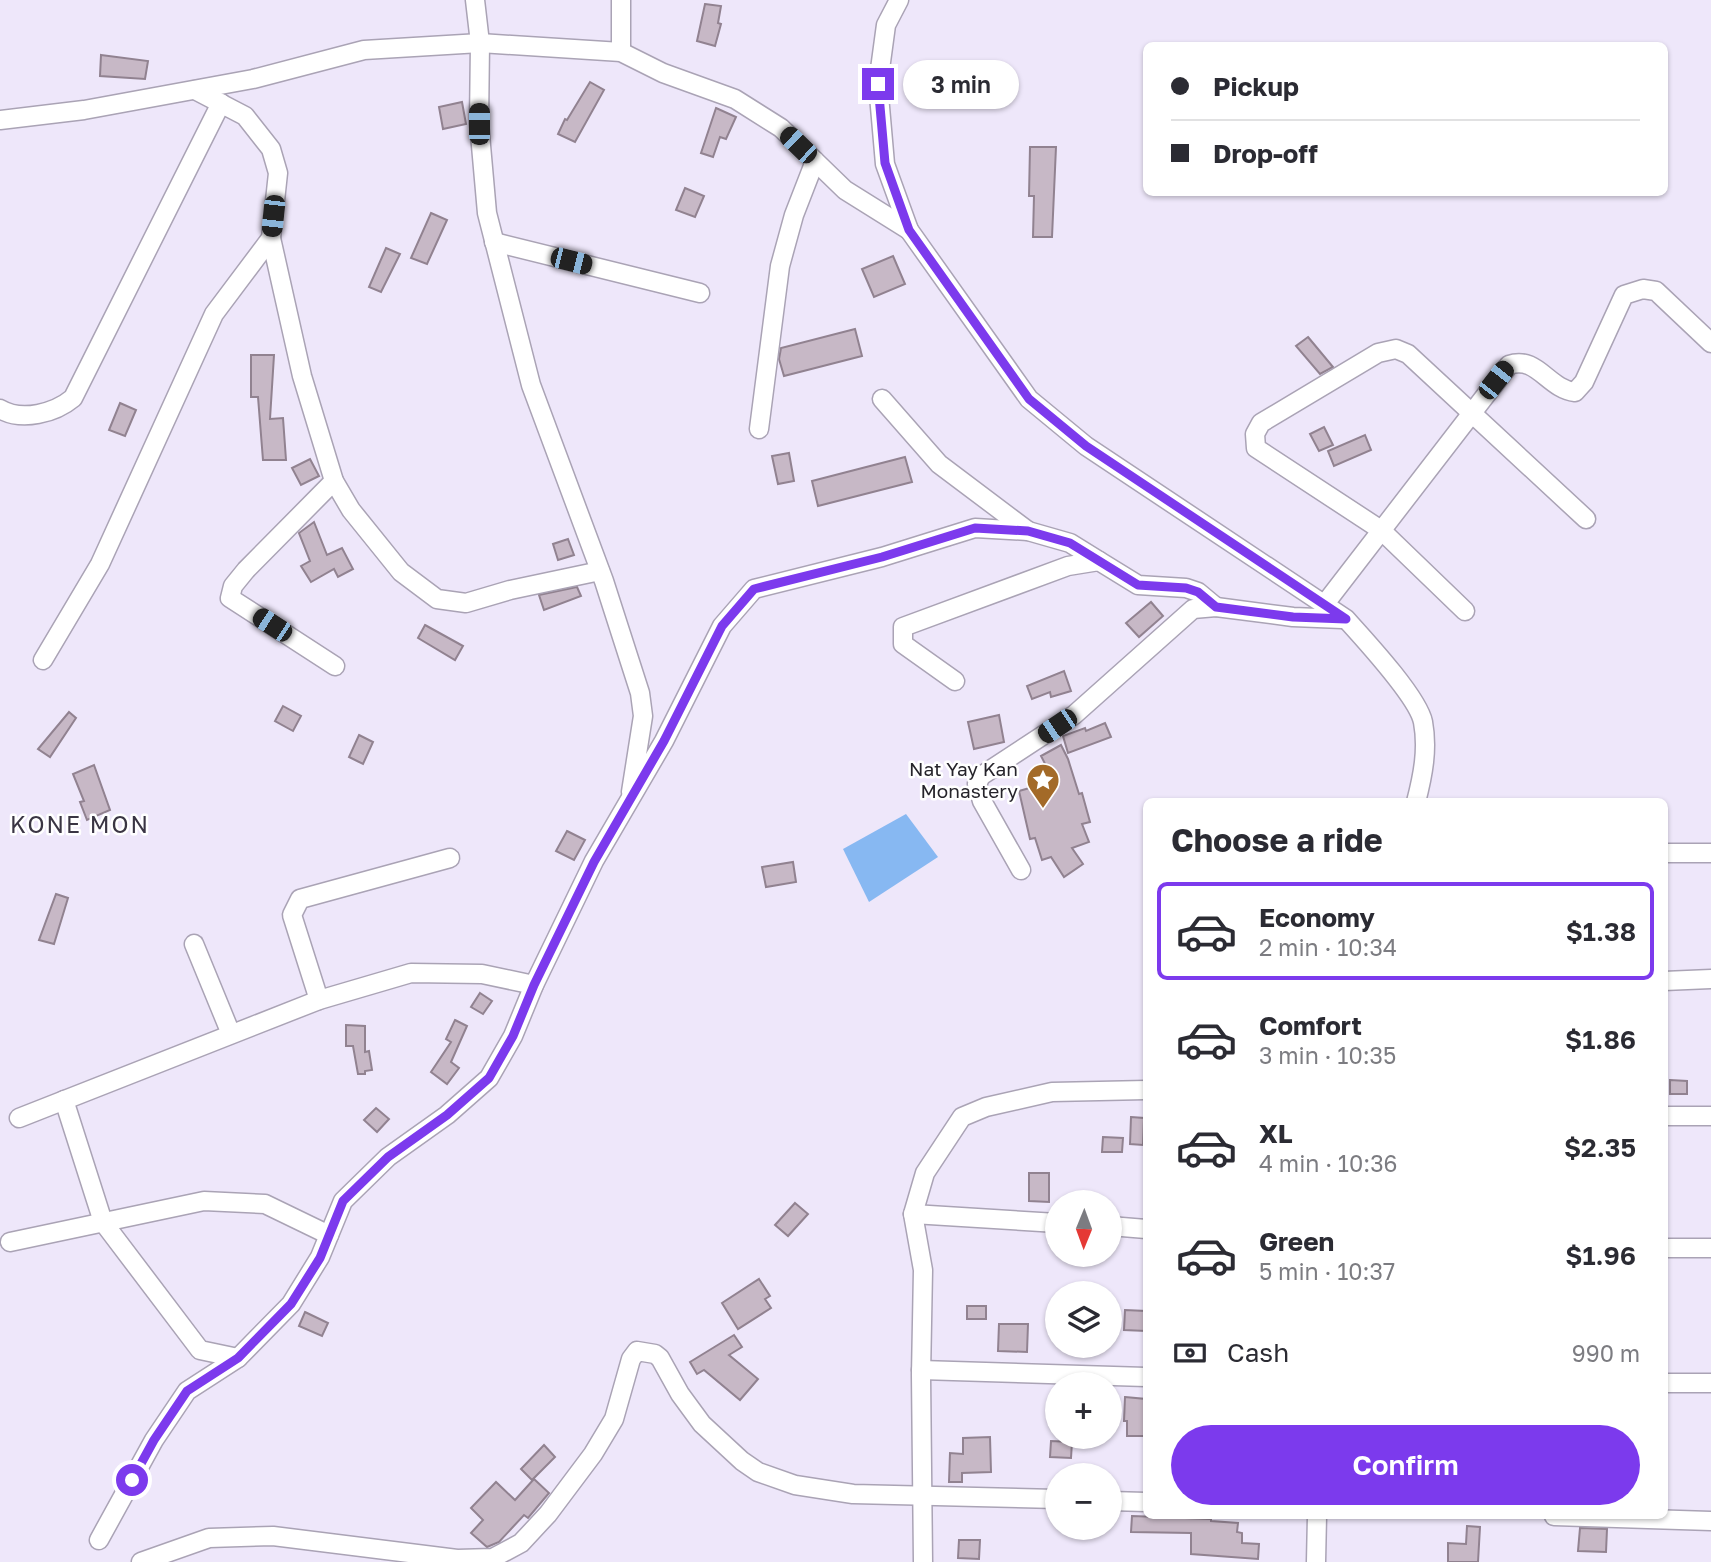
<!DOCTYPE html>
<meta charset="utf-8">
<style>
:root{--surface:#fff;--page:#f7f7f7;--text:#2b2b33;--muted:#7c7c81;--line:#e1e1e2;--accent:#7c3aed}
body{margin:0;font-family:"Golos Text",sans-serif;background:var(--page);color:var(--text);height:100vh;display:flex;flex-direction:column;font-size:26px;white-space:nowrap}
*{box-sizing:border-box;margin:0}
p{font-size:23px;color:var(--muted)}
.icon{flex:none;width:38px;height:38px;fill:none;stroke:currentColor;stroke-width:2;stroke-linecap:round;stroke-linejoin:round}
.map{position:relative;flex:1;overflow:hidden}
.side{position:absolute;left:1143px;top:798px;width:525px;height:721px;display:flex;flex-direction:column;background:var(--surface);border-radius:10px;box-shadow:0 2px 5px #0004}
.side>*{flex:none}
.guide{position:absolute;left:1143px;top:42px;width:525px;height:154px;border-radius:10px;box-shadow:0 2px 5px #0004;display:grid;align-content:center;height:154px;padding:0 28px;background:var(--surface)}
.needle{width:46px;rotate:181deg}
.buttons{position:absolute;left:1045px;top:1190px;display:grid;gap:14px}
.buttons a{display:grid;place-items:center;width:77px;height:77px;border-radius:50%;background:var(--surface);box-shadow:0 2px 5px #0004;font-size:35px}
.end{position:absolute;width:32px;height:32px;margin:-16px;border:9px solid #7c3aed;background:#fff;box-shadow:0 0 0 4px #fff}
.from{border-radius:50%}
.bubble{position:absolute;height:49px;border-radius:24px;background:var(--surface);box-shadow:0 2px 5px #0004;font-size:23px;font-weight:600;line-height:49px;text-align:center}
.car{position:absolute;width:21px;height:42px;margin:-21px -10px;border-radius:9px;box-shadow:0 0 5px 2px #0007;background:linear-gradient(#222 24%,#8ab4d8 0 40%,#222 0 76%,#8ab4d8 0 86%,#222 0)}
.guide b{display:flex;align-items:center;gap:24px;height:66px;font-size:26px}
.guide b+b{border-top:2px solid var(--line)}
.guide i{width:18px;height:18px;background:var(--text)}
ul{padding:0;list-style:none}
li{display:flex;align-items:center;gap:21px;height:98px;margin:0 14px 10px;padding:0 14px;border:4px solid transparent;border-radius:10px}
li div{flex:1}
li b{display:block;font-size:26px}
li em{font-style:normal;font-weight:600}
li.on{border-color:var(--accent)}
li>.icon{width:63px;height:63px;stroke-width:1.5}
h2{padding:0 28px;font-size:32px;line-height:84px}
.pay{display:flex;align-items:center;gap:18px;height:77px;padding:0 28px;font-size:26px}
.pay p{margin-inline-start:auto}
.primary-button{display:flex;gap:14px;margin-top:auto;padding:14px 28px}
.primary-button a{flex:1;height:80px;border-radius:42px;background:var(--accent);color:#fff;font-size:28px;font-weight:600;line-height:80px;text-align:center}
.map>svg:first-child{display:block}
</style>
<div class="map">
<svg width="1711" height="1562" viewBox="0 0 1711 1562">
<rect width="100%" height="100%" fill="#eee7fa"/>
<path fill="#87b8f2" d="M906,814L938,857L869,902L843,849Z"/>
<g fill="#c7b8c6" stroke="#918290" stroke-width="2">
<path d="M705,4L721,6L718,23L721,24L715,46L697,41Z"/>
<path d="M101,55L148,61L145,79L100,76Z"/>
<path d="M590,82L604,90L575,142L558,134L565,119L567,120Z"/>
<path d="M462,102L466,124L443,129L439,107Z"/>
<path d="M716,108L736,117L726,139L720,137L713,157L701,153Z"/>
<path d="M1030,147H1056L1052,237H1033L1034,196H1029Z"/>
<path d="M685,188L704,196L695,217L676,210Z"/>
<path d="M431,213L447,220L427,264L411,258Z"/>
<path d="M386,248L400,254L381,292L369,287Z"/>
<path d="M893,256L905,284L874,297L862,269Z"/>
<path d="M855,329L862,356L784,376L779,359L781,348Z"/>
<path d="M1308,337L1333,367L1320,374L1296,346Z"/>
<path d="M251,355H274L270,419L283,418L286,460H263L258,397H251Z"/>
<path d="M120,403L136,410L125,436L109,430Z"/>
<path d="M1324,427L1333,445L1319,451L1310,434Z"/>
<path d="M1365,435L1371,450L1334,466L1328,451Z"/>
<path d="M789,453L794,481L778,484L772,456Z"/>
<path d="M905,457L912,482L818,506L812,481Z"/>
<path d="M310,459L319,476L301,485L292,468Z"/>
<path d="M314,522L327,555L342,548L353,569L338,577L334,569L311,582L301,566L310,561L299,533Z"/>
<path d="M568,539L574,555L558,560L553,544Z"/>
<path d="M577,587L581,596L544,610L539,595Z"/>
<path d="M1151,602L1163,616L1139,637L1126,623Z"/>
<path d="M425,625L463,646L455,660L418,638Z"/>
<path d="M1064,671L1071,691L1051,697L1050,692L1032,699L1027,686Z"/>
<path d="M283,706L301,716L293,731L275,721Z"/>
<path d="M69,712L76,718L50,757L38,749Z"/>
<path d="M999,715L1004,742L974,749L968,722Z"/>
<path d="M1105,723L1111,737L1068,753L1063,736L1085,728L1086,731Z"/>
<path d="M359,735L373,742L363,764L349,757Z"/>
<path d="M1061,745L1068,759L1079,794L1082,793L1090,822L1082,824L1089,842L1072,848L1083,864L1064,877L1051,857L1042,860L1035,838L1030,839L1019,791L1054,781L1041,756Z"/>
<path d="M94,765L110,810L87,820L80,802L84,801L73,774Z"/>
<path d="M567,831L585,840L574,860L556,851Z"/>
<path d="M793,862L796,882L766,887L762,867Z"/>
<path d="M56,894L68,898L54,944L39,940Z"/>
<path d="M480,993L492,1001L483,1014L471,1007Z"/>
<path d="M455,1020L467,1026L451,1062L459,1068L447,1084L431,1072L451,1042L446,1039Z"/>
<path d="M346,1025L365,1026V1052L369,1051L372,1070L365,1071V1074H358L353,1046H346Z"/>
<path d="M1670,1080L1687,1081V1094H1670Z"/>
<path d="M376,1108L389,1119L377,1132L364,1120Z"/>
<path d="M1131,1117L1144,1118L1143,1145L1130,1144Z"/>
<path d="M1103,1137L1123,1138L1122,1152H1102Z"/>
<path d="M1029,1173H1049V1202L1029,1201Z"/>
<path d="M795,1203L808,1214L788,1236L775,1225Z"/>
<path d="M759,1279L770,1296L765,1299L771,1308L738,1329L722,1303Z"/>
<rect x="967" y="1306" width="19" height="13"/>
<path d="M1125,1310L1146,1311V1331L1124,1330Z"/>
<path d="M305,1312L328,1323L322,1336L299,1326Z"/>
<path d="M999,1324H1028L1027,1352L998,1351Z"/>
<path d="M734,1335L742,1347L729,1355L758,1379L740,1400L704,1370L697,1374L690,1362Z"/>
<path d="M1125,1397L1146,1399V1436H1127V1421H1124Z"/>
<path d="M990,1437L991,1472L962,1473V1482H949L950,1453L963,1454V1438Z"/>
<path d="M1051,1441L1072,1442L1071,1458L1050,1457Z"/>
<path d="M544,1445L555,1457L532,1480L521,1469Z"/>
<path d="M534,1479L549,1493L528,1518L524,1515L499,1542L487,1547L471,1533L483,1520L471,1508L496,1482L515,1500Z"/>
<path d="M1132,1516L1211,1519V1521L1238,1523L1237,1532L1242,1533V1543L1259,1544L1258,1559L1191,1554V1533L1131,1532Z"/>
<path d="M1467,1526L1480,1527L1478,1562H1448V1543L1466,1544Z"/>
<path d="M1580,1528L1607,1529L1606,1552L1578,1551Z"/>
<path d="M959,1540H980L979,1559L958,1558Z"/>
</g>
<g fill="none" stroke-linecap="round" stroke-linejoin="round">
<defs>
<g id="minor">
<path d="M475,0L480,43L479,123L487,213L531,385L604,581L640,693L643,716L631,792"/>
<path d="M899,0L886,25L878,84L885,164L909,230L1029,399L1086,446L1346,619C1364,639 1418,697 1423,722C1428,749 1423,775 1416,802"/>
<path d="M621,52V0"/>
<path d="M0,120L84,110L253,79L364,50L480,43L621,52L663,73L735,99L781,128L845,190L909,230"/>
<path d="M271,238L302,376L334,481L351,510L401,572L437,599L466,603L510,590L600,571"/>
<path d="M494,242L700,293"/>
<path d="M882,399L939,464L1028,531"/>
<path d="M0,409C22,422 55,413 73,398L221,103"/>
<path d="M759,429L780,266L794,215L815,161"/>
<path d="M334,481L246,570L233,586L230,598L335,666"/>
<path d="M1324,605L1509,365C1537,355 1548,389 1575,392L1584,382L1624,295L1643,289L1656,291L1711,343"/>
<path d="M1465,611L1381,530L1256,448L1255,434L1261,423L1378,353L1396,349L1408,354L1586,519"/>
<path d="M43,660L100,564L214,314L271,238L278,173L271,149L245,116L195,90"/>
<path d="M955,681L903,644V627L1068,566L1099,561L1138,585L1186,588L1198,592L1216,607"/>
<path d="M1664,853H1711"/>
<path d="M1021,870L982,801L977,784L981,776L1074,715L1193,609L1216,607L1293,617L1342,619"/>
<path d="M194,944L231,1034"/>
<path d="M1664,981L1711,979"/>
<path d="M319,1000L292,915L300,899L450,858"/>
<path d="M64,1100L103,1222L200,1350L238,1358"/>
<path d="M1664,1116H1711"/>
<path d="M19,1118L319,1000L411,973L482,974L534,985"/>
<path d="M913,1214L1057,1223"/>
<path d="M1110,1226L1146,1229"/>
<path d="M10,1242L204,1201L265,1204L329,1235"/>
<path d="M1664,1248H1711"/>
<path d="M921,1370L1146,1377"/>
<path d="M1664,1383H1711"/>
<path d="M1110,1501L1146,1502"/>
<path d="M1554,1516L1711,1521"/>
<path d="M99,1540L154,1440L187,1391L238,1358L291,1304L320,1257L343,1201L388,1157L447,1115L489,1078L513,1036L534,985L594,861L664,741L722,626L754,589L882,557L975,528L1028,531L1070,543L1099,561"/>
<path d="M141,1562L209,1538L273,1536L457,1559L493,1558L521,1543L548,1514L593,1454L614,1419L631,1359L637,1351L655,1354L660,1358L680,1394L702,1424L742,1461L758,1472L795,1485L853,1494L1057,1499"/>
<path d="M923,1562L921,1375L923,1270L913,1214L925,1173L962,1117L986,1107L1052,1092L1146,1090"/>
<path d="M1316,1562L1317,1516"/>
</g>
</defs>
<use href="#minor" stroke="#aaa3b5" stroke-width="21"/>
<use href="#minor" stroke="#fff" stroke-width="18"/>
</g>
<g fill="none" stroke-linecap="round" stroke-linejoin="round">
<path stroke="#7c3aed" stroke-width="9" d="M132,1480L154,1440L187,1391L238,1358L291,1304L320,1258L343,1201L388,1157L447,1115L489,1078L513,1036L534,985L594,862L664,741L722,626L754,589L882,557L975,528L1028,531L1070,543L1138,585L1186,588L1198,592L1216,607L1293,617L1346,619L1086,446L1029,399L909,230L885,163L878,84"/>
</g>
<defs>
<symbol id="sight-pin" viewBox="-11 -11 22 30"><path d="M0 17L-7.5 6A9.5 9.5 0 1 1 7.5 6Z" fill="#a36a28" stroke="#fff"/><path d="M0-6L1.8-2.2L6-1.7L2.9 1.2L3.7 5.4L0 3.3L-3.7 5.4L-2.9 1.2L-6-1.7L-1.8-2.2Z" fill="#fff"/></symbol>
</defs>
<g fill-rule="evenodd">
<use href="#sight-pin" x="1024" y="761" width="38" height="52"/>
</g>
<g text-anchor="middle" stroke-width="5" stroke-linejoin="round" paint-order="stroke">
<g font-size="19" fill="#26242b" stroke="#fff" text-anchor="end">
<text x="1018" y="776">Nat Yay Kan<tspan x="1018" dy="22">Monastery</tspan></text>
</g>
<g font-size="23" letter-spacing="2" fill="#3a3543" stroke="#fff">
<text x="80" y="833">KONE MON</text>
</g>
</g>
</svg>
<div class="buttons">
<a><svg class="needle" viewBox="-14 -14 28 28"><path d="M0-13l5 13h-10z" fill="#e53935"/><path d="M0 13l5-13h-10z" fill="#7c7c81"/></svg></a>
<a><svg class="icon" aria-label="layers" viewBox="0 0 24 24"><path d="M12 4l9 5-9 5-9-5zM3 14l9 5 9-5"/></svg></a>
<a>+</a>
<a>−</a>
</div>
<i class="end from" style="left:132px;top:1480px"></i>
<i class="end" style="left:878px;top:84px"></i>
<div class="bubble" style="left:903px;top:60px;width:116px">3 min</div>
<i class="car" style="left:479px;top:124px;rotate:0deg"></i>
<i class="car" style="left:798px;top:145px;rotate:314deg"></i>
<i class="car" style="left:273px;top:216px;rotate:186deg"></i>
<i class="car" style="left:571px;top:261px;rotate:104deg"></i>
<i class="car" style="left:1496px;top:380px;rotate:38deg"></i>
<i class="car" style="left:272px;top:625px;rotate:303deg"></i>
<i class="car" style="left:1057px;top:726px;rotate:236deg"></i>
<div class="guide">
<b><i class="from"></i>Pickup</b>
<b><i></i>Drop-off</b>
</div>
<section class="side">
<h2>Choose a ride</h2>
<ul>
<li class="on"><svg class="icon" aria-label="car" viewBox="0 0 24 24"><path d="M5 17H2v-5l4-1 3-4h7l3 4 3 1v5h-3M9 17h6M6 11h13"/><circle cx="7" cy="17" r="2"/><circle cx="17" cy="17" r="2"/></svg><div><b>Economy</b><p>2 min · 10:34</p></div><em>$1.38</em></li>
<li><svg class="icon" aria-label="car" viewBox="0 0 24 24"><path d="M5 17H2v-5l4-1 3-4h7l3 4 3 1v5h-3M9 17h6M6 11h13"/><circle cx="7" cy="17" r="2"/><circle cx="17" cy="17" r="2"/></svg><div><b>Comfort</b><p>3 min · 10:35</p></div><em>$1.86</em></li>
<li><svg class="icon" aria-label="car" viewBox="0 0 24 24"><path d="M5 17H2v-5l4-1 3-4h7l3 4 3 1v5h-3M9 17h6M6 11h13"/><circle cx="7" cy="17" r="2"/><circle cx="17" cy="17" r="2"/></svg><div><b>XL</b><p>4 min · 10:36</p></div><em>$2.35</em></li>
<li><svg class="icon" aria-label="car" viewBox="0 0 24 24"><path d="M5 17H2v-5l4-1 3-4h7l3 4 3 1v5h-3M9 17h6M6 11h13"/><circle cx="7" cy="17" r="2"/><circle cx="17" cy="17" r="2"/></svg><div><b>Green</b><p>5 min · 10:37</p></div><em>$1.96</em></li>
</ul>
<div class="pay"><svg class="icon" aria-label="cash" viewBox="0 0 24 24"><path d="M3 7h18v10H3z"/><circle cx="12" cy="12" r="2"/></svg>Cash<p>990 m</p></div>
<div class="primary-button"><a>Confirm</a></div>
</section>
</div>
